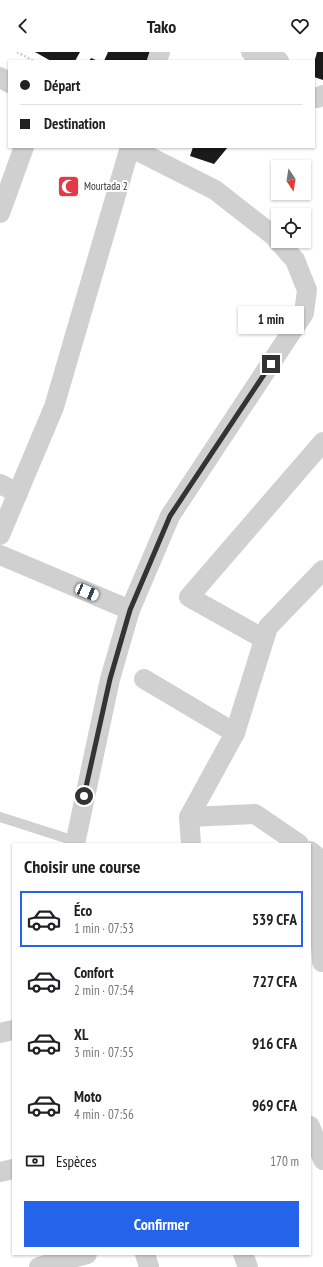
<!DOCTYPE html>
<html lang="fr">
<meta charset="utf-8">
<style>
:root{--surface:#fff;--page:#f2f2f2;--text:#202124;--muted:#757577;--line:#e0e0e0;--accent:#2563eb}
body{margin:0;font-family:"PT Sans Narrow",sans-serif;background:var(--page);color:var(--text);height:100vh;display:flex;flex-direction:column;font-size:15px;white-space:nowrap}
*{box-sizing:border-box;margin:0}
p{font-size:13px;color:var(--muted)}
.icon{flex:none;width:22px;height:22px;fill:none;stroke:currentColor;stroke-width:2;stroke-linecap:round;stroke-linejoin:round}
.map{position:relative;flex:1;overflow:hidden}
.drawer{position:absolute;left:12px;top:791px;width:299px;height:412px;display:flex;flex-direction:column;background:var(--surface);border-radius:0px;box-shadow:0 1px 3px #0004}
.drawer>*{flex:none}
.guide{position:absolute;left:8px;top:8px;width:307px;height:88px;border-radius:0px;box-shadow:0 1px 3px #0004;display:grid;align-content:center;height:88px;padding:0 12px;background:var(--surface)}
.needle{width:26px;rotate:168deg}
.controls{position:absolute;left:271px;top:108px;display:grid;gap:8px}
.controls a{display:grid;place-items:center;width:40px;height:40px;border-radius:0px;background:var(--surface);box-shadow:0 1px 3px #0004;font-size:20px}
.end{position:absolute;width:18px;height:18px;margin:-9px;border:5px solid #333;background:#fff;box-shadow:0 0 0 2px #fff}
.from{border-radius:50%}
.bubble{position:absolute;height:28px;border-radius:0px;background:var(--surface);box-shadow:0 1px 3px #0004;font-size:13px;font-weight:700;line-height:28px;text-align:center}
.car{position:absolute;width:12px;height:24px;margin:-12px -6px;border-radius:5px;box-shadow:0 0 3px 1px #0007;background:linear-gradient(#fff 24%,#345 0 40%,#fff 0 76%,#345 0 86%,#fff 0)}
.guide b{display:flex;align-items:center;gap:14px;height:38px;font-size:15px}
.guide b+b{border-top:1px solid var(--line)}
.guide i{width:10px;height:10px;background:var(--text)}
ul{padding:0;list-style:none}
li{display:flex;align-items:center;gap:12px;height:56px;margin:0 8px 6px;padding:0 4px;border:2px solid transparent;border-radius:0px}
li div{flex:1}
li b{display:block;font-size:15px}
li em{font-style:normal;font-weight:700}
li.current{border-color:var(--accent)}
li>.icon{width:36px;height:36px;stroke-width:1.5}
h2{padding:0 12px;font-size:18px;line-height:48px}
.pay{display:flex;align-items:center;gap:10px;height:44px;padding:0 12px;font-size:15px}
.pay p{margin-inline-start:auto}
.cta{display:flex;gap:8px;margin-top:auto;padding:8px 12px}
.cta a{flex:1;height:46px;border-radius:0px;background:var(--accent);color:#fff;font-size:16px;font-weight:700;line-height:46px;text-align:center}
header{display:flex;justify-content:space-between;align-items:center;height:52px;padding:0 12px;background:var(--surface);font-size:18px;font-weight:700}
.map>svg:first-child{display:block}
</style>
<header><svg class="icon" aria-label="back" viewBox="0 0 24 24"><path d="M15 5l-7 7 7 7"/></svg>Tako<svg class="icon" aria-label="heart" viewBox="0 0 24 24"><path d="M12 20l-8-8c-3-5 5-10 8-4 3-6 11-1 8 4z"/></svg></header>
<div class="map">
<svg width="323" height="1215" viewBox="0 0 323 1215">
<rect width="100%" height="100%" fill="#fff"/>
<g fill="#1a1a1a">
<path d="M35,0H80L75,9H51Z"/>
<path d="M108,0H151L147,9H104Z"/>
<path d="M317,0H323V28L314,25V11Z"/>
<path d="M91,6L98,9H89Z"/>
<path d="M193,95H228L214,112L190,104Z"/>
</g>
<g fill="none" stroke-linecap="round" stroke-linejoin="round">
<path stroke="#cdcdcd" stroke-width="2.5" stroke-dasharray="2 2" stroke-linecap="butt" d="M17,0L34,9"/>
<path stroke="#d0d0d0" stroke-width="10" d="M0,765L75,789"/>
<g stroke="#d0d0d0" stroke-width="20">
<path d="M251,0L279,9"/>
<path d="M157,9L160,0"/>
<path d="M0,25L9,31"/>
<path d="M314,45L317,46L323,43"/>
<path d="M130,95L215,138L274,184L278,189"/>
<path d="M0,161L24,95"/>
<path d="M0,432L18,441"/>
<path d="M0,483L54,355L130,95"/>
<path d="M0,503L130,558"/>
<path d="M264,587L189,545L323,390"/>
<path d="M144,627L235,681"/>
<path d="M189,765L255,762L299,792"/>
<path d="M75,792L110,627L130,558L170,464L304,261L307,238L295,208L278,189"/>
<path d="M191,792L189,765L235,681L268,575L323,518"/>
<path d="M310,799L316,804L322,910"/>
<path d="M0,981L13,978"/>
<path d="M310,1074L323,1108"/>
<path d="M0,1120L13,1117"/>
<path d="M145,1202L149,1215"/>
<path d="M243,1202L248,1215"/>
<path d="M39,1215L87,1202"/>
</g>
</g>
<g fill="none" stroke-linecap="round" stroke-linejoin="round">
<path stroke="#333" stroke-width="5" d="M84,744L110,627L130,558L170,464L271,312"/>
</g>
<defs>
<symbol id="mosque-square" viewBox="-11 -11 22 22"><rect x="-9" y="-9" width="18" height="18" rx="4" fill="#e63946" stroke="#fff"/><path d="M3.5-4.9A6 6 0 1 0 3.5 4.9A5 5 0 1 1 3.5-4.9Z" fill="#fff"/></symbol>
</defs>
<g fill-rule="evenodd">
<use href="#mosque-square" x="56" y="122" width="25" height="25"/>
</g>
<g text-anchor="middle" stroke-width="4" stroke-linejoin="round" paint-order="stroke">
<g font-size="11" fill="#333" stroke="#fff" text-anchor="start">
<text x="84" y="138">Mourtada 2</text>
</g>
</g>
</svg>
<div class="controls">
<a><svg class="needle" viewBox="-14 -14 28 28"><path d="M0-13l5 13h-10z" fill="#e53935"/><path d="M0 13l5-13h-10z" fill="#757577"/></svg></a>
<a><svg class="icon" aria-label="locate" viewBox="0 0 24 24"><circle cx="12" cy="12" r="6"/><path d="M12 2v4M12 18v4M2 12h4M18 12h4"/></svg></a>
</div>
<i class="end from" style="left:84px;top:744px"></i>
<i class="end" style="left:271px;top:312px"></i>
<div class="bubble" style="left:238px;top:254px;width:66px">1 min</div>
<i class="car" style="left:87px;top:540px;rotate:113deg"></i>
<div class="guide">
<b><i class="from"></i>Départ</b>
<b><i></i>Destination</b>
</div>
<section class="drawer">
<h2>Choisir une course</h2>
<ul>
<li class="current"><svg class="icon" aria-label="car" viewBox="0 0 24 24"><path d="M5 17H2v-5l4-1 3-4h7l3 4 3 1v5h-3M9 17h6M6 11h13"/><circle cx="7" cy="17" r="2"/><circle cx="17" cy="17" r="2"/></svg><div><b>Éco</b><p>1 min · 07:53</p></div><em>539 CFA</em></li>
<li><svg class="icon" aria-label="car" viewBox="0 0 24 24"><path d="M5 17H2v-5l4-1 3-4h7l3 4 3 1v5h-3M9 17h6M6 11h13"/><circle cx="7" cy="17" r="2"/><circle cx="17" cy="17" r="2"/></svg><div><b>Confort</b><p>2 min · 07:54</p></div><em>727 CFA</em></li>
<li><svg class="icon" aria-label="car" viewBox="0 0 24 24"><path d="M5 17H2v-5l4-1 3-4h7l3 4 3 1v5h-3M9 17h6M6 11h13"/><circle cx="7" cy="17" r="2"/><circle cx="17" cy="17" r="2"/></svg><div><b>XL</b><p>3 min · 07:55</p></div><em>916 CFA</em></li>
<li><svg class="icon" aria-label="car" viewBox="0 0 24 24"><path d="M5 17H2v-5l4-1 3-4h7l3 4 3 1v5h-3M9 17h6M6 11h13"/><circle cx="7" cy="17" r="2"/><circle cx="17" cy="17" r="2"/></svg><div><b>Moto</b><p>4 min · 07:56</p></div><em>969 CFA</em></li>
</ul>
<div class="pay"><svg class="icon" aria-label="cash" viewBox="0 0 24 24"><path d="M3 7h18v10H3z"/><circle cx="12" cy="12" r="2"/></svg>Espèces<p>170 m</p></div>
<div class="cta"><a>Confirmer</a></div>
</section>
</div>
